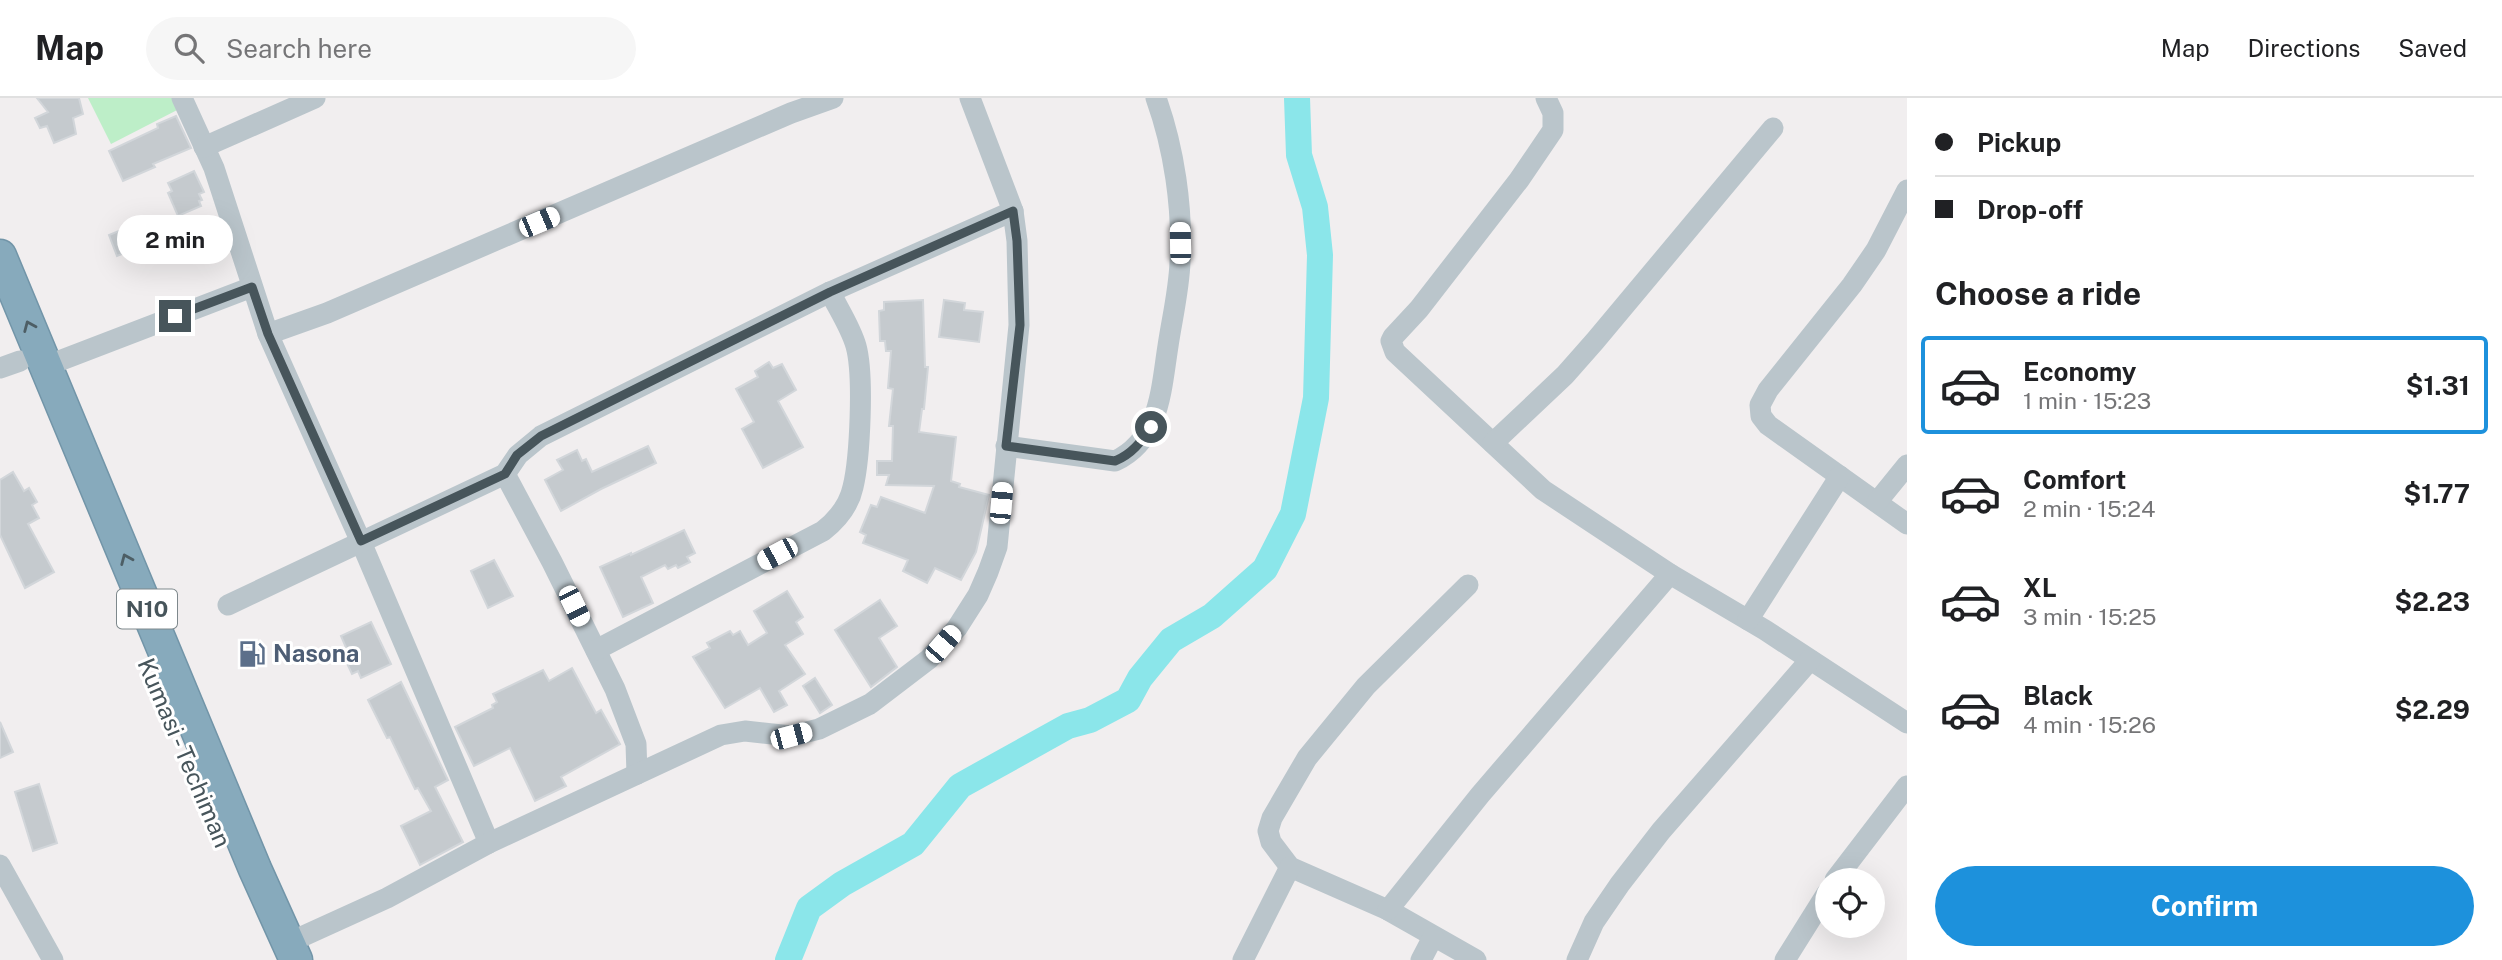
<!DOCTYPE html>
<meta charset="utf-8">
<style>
:root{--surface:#fff;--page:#f6f6f6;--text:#202124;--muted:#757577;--line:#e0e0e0;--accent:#1d91dc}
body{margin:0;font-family:"Public Sans",sans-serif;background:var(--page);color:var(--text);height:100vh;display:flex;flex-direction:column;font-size:26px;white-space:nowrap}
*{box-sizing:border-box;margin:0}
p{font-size:23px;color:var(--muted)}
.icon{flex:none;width:38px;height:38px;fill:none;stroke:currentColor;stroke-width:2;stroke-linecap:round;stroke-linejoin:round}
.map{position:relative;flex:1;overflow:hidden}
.side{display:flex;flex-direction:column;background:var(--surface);width:595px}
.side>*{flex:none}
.hud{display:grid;align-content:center;height:154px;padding:0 28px;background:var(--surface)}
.buttons{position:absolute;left:1815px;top:770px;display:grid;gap:14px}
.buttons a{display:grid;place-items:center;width:70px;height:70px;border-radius:50%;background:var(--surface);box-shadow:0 7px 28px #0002;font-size:35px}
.end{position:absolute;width:32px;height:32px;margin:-16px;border:9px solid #47555b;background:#fff;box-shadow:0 0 0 4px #fff}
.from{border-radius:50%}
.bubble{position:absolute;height:49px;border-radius:24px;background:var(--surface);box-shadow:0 7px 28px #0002;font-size:23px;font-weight:700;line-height:49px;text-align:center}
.car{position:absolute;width:21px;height:42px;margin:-21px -10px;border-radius:9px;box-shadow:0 0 5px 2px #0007;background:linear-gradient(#fff 24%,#345 0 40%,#fff 0 76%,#345 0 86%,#fff 0)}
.hud b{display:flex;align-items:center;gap:24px;height:66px;font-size:26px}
.hud b+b{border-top:2px solid var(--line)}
.hud i{width:18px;height:18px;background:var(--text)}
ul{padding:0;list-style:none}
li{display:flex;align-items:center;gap:21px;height:98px;margin:0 14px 10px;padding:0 14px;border:4px solid transparent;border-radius:7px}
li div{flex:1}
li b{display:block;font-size:26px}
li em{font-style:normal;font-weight:700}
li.selected{border-color:var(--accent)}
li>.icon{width:63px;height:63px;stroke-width:1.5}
h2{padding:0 28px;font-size:32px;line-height:84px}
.primary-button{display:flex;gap:14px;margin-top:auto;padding:14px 28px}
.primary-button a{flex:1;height:80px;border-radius:42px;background:var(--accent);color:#fff;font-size:28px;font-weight:700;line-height:80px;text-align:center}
header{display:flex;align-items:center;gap:42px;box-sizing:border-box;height:98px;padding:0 35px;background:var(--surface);border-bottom:2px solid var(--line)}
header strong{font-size:33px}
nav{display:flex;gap:38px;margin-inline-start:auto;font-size:24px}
.search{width:490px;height:63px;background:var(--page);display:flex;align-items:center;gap:18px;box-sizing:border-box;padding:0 24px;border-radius:38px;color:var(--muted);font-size:26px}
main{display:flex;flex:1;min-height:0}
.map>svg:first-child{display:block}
</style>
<header>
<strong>Map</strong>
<div class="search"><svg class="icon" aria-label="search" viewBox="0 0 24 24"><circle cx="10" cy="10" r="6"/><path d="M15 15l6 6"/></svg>Search here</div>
<nav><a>Map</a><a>Directions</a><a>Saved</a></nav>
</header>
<main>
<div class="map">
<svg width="1907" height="862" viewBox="0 0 1907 862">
<rect width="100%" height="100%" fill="#f1eeef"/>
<path fill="#bdeec8" d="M88,0H178L183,9L111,46Z"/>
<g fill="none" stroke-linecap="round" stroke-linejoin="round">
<path stroke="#8be6ea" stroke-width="26" d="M788,862L809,810L842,786L913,746L960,688L1068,628L1090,622L1128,602L1140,580L1171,542L1212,518L1265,471L1293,416L1316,300L1320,157L1315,109L1299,57L1297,0"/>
</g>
<g fill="#c5cace" stroke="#d2d6da" stroke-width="2">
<path d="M37,0H79L83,16L73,20L76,36L54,45L47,28L40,30L35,20L48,14Z"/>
<path d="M176,18L191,50L153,66L155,69L123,83L109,53L158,30L157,26Z"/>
<path d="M194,73L204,94L199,96L202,102L199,103L201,108L178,118L168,95L172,93L168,85Z"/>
<path d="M150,120L158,142L117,158L109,137Z"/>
<path d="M923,202L925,269H928L924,311H922L919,334L956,339L951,383L960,386L959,389L989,397L976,454L961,482L935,470L927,485L903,473L908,462L863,445L866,437L860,434L871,407L877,409L881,399L925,415L934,388L886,387L889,377H877V363H892L893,328H889L893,291L888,290L891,253H886L885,243H880L879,213L884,212V204Z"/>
<path d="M944,202L965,205L964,212L983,214L979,244L939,239Z"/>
<path d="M769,264L773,270L782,266L796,292L778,303L803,349L763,370L742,331L754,324L736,291L758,279L755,273Z"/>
<path d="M648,348L656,365L601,391L561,413L545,382L563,372L557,362L577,352L582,363L586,361L592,374Z"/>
<path d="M13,374L24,393L29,390L37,404L32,407L39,420L28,426L54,474L25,490L0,437V382Z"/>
<path d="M684,432L695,455L687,459L690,464L678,470L676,467L668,471L665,467L641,479L653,505L623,519L600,469L631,455V457Z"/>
<path d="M494,462L513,498L488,510L471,473Z"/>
<path d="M787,493L803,519L796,524L803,536L785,547L805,576L779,593L787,607L774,614L760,590L725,610L693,559L710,550L707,545L730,533L733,537L740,533L748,547L767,535L754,513Z"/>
<path d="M880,502L897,528L879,540L897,569L871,589L835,532Z"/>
<path d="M371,524L391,566L361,580L358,573L352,576L343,557L348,554L341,538Z"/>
<path d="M572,570L596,615L601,612L620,646L561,679L566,688L535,703L510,650L474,668L455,629L493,610L492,607L497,604L493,596L543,572L549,583Z"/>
<path d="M815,580L832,607L820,615L803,588Z"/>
<path d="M401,584L448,682L435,689L463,744L420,767L401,728L431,713L418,690L415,691L390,639L387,640L368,602Z"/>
<path d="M0,624L13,654L0,660Z"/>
<path d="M39,686L57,745L33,753L15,694Z"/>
</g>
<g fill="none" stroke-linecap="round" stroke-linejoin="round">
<defs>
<path id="highway" d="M0,158L255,771L296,862"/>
</defs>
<use href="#highway" stroke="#7295a8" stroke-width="35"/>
<g stroke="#bac5cb" stroke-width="21">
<path d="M182,0L214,70L268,236L361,444L489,745"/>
<path d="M1546,0L1553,15V32L1519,82L1419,211L1393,239L1391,243L1395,254L1543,392L1670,476L1765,532L1907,625"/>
<path d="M204,49L315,0"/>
<path d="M1907,92L1876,152L1852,187L1768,292L1760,307L1761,318L1768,327L1907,426"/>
<path d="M268,236L327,215L791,15L833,0"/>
<path d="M46,268L252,189"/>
<path d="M0,270L20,263"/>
<path d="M1493,345L1565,277L1595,243L1773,30"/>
<path d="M1006,348L1115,363C1160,342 1161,292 1168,248C1172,221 1179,192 1180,164C1183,110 1174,50 1156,0"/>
<path d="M505,376L552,464L615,591L636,646L637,676"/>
<path d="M1877,404L1907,367"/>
<path d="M1468,487L1366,588L1307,660L1272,720L1268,733L1271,744L1290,769L1388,812L1476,862"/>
<path d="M228,507L505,376L518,357L541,338L830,194L1013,113"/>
<path d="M1748,522L1840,378"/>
<path d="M596,552L823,433C837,422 849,408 853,389C860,360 864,277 856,248C851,230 839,212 830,194"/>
<path d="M0,767L53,862"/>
<path d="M1835,782L1907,688"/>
<path d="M1388,812L1480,697L1670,476"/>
<path d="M288,845L387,800L489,745L721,637L745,633L791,638L819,631L870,606L929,561L957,530L978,497L988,474L997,449L1019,227L1017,143L1013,113L970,0"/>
<path d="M1243,862L1290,769"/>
<path d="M1421,862L1433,839"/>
<path d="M1577,862L1594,824L1620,786L1661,733L1810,562"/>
<path d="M1785,862L1827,795"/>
</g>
<use href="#highway" stroke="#87aabc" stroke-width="32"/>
</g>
<defs><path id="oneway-chevron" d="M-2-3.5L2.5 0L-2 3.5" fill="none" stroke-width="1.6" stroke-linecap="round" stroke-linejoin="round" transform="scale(1.75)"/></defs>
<g stroke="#4d5e65">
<use href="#oneway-chevron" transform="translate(29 228) rotate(-113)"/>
<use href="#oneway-chevron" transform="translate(126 461) rotate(-113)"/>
</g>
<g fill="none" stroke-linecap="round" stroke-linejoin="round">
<path stroke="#47555b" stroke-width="9" d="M175,218L252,189L268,236L361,443L505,376L517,357L541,338L830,194L1013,113L1017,143L1020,227L1006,348L1115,363C1132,356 1141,344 1151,329"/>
</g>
<defs>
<symbol id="fuel-bare" viewBox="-9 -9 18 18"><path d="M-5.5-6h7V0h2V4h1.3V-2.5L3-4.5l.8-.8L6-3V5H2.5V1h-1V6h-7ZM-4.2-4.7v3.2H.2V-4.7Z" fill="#5c6f8a" stroke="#fff" stroke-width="2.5" paint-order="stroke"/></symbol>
</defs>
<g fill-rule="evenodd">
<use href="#fuel-bare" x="233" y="537" width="38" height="38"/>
</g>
<g text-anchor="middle" stroke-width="6" stroke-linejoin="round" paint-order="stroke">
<rect fill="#fff" stroke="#7e888c" stroke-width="2" x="117" y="491.5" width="60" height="39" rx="5"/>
<g font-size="23" font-weight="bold" fill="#47555b">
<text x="147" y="519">N10</text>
</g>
<g font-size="24" font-weight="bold" fill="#4e5e75" stroke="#fff" text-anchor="start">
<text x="273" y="564">Nasona</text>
</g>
<g font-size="24" fill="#47555b" stroke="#fff">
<text transform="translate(184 655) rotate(67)" y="8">Kumasi - Techiman</text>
</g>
</g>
</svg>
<div class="buttons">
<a><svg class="icon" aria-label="locate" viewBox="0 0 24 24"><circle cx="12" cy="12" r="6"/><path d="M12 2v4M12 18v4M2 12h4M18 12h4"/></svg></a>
</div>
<i class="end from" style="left:1151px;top:329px"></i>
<i class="end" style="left:175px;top:218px"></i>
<div class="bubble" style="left:117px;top:117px;width:116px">2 min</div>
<i class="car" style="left:539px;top:124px;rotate:67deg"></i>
<i class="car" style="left:1180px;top:145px;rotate:359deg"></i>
<i class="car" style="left:1001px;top:405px;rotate:5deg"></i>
<i class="car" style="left:777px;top:456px;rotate:242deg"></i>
<i class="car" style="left:574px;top:508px;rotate:154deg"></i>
<i class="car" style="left:943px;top:546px;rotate:41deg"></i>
<i class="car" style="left:791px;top:638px;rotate:75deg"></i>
</div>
<section class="side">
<div class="hud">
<b><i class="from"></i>Pickup</b>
<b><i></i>Drop-off</b>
</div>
<h2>Choose a ride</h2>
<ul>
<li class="selected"><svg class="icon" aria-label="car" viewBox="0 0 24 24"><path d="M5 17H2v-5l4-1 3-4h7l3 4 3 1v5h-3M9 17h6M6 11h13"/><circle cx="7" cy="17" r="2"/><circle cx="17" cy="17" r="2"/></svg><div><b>Economy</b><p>1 min · 15:23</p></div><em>$1.31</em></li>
<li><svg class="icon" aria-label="car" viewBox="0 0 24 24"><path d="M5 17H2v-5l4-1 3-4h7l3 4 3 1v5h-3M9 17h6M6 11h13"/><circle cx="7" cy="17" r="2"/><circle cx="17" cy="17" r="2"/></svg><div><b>Comfort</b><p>2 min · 15:24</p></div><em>$1.77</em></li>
<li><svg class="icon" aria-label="car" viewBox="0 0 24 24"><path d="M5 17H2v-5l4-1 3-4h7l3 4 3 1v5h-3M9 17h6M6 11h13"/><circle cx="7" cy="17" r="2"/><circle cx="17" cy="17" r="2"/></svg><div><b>XL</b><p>3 min · 15:25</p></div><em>$2.23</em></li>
<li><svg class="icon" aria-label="car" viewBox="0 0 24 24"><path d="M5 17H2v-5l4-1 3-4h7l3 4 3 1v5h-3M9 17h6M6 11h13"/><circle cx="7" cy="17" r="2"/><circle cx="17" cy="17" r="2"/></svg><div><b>Black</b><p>4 min · 15:26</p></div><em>$2.29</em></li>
</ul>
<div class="primary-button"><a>Confirm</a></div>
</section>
</main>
